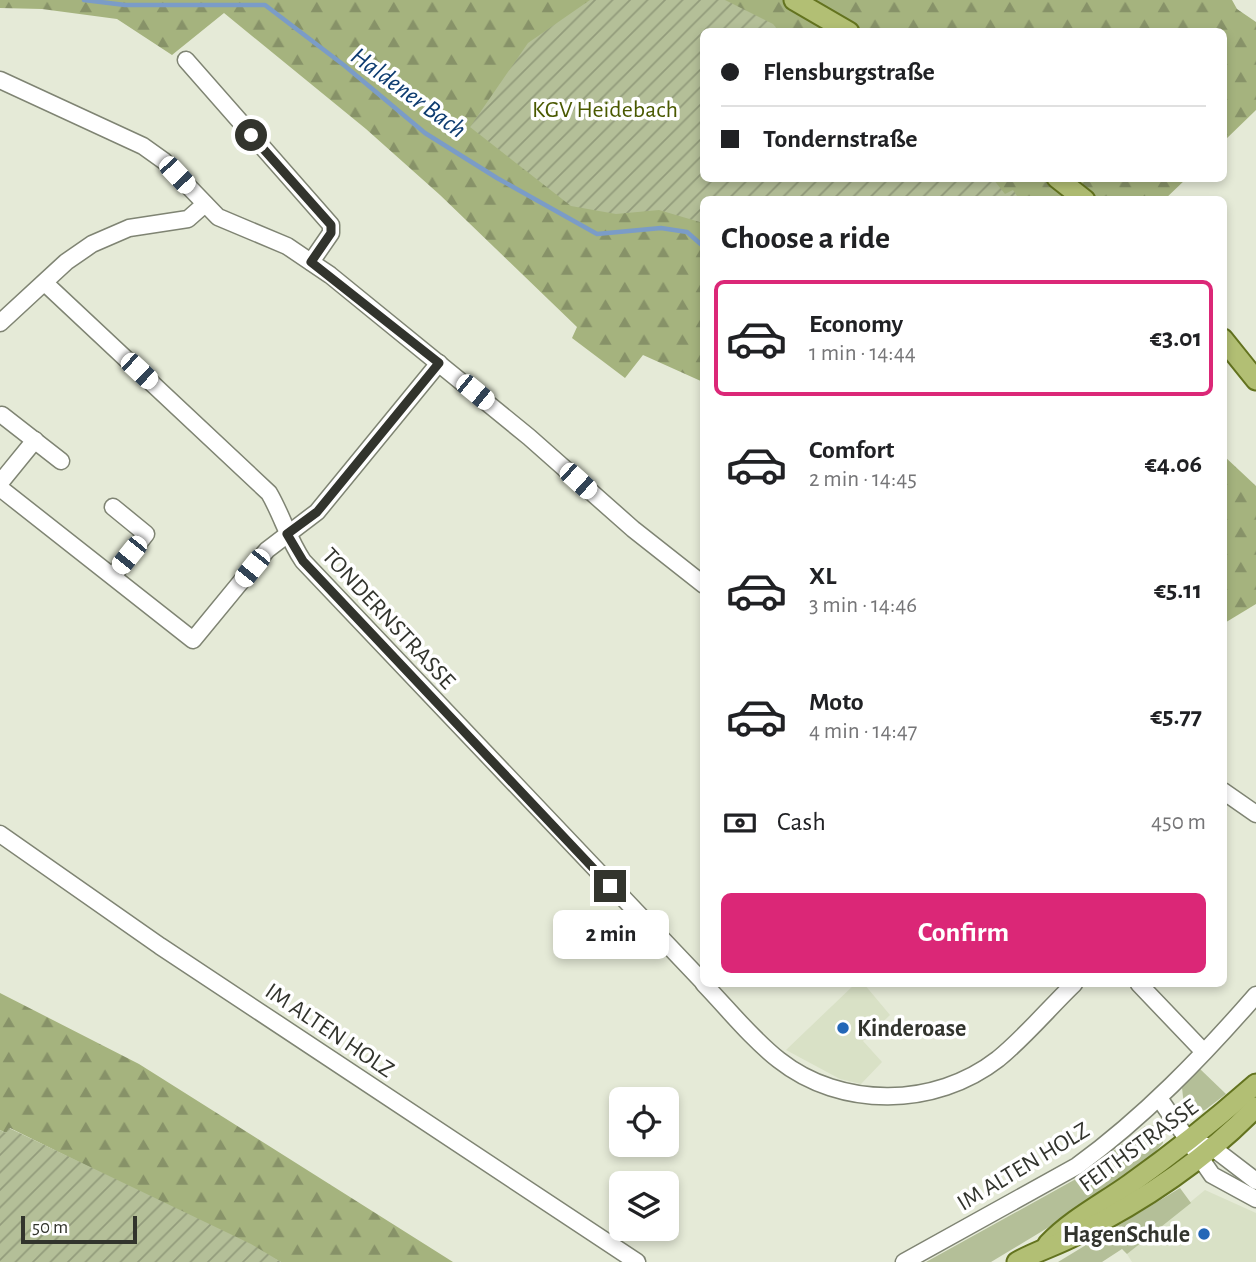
<!DOCTYPE html>
<meta charset="utf-8">
<style>
:root{--surface:#fff;--page:#f6f6f6;--text:#202124;--muted:#757577;--line:#e0e0e0;--accent:#db2777}
body{margin:0;font-family:"Alegreya Sans",sans-serif;background:var(--page);color:var(--text);height:100vh;display:flex;flex-direction:column;font-size:26px;white-space:nowrap}
*{box-sizing:border-box;margin:0}
p{font-size:23px;color:var(--muted)}
.icon{flex:none;width:38px;height:38px;fill:none;stroke:currentColor;stroke-width:2;stroke-linecap:round;stroke-linejoin:round}
.map{position:relative;flex:1;overflow:hidden}
.sheet{position:absolute;left:700px;top:196px;width:527px;height:791px;display:flex;flex-direction:column;background:var(--surface);border-radius:10px;box-shadow:0 4px 10px #0003}
.sheet>*{flex:none}
.guide{position:absolute;left:700px;top:28px;width:527px;height:154px;border-radius:10px;box-shadow:0 4px 10px #0003;display:grid;align-content:center;height:154px;padding:0 21px;background:var(--surface)}
.tools{position:absolute;left:609px;top:1087px;display:grid;gap:14px}
.tools a{display:grid;place-items:center;width:70px;height:70px;border-radius:10px;background:var(--surface);box-shadow:0 4px 10px #0003;font-size:35px}
.scale{position:absolute;left:21px;bottom:18px;width:116px;box-sizing:border-box;padding-left:7px;border:4px solid #32342d;border-top:0;font-size:19px;line-height:24px;white-space:nowrap;color:#32342d;-webkit-text-stroke:5px #fff;paint-order:stroke}
.end{position:absolute;width:32px;height:32px;margin:-16px;border:9px solid #32342d;background:#fff;box-shadow:0 0 0 4px #fff}
.from{border-radius:50%}
.bubble{position:absolute;height:49px;border-radius:10px;background:var(--surface);box-shadow:0 4px 10px #0003;font-size:23px;font-weight:700;line-height:49px;text-align:center}
.car{position:absolute;width:21px;height:42px;margin:-21px -10px;border-radius:9px;box-shadow:0 0 5px 2px #0007;background:linear-gradient(#fff 24%,#345 0 40%,#fff 0 76%,#345 0 86%,#fff 0)}
.guide b{display:flex;align-items:center;gap:24px;height:66px;font-size:26px}
.guide b+b{border-top:2px solid var(--line)}
.guide i{width:18px;height:18px;background:var(--text)}
ul{padding:0;list-style:none}
li{display:flex;align-items:center;gap:21px;height:116px;margin:0 14px 10px;padding:0 7px;border:4px solid transparent;border-radius:10px}
li div{flex:1}
li b{display:block;font-size:26px}
li em{font-style:normal;font-weight:700}
li.on{border-color:var(--accent)}
li>.icon{width:63px;height:63px;stroke-width:1.5}
h2{padding:0 21px;font-size:32px;line-height:84px}
.pay{display:flex;align-items:center;gap:18px;height:77px;padding:0 21px;font-size:26px}
.pay p{margin-inline-start:auto}
.button{display:flex;gap:14px;margin-top:auto;padding:14px 21px}
.button a{flex:1;height:80px;border-radius:10px;background:var(--accent);color:#fff;font-size:28px;font-weight:700;line-height:80px;text-align:center}
.map>svg:first-child{display:block}
</style>
<div class="map">
<svg width="1256" height="1262" viewBox="0 0 1256 1262">
<defs>
<pattern id="forest-firs" width="22" height="20" patternUnits="userSpaceOnUse" patternTransform="scale(1.75)"><rect width="22" height="20" fill="#a5b37e"/><path d="M5 1l3.5 6h-7zM16 11l3.5 6h-7z" fill="#879268"/></pattern>
<pattern id="garden-furrows" width="10" height="10" patternUnits="userSpaceOnUse" patternTransform="scale(1.75)"><rect width="10" height="10" fill="#b4bf98"/><path d="M-1 1l2-2M0 10L10 0M9 11l2-2" fill="none" stroke="#939c7c"/></pattern>
</defs>
<rect width="100%" height="100%" fill="#e5ead7"/>
<g fill="#d9e1c6">
<path d="M855,984H864L890,1015L863,1041L882,1062L861,1084L840,1079L786,1050Z"/>
<path d="M1205,1190L1256,1213V1262H1132L1127,1254Z"/>
</g>
<g fill="#b4bf98">
<path d="M1199,1068L1226,1094L1205,1110L1197,1112L1184,1105L1182,1088Z"/>
<path d="M1156,1125L1163,1131V1143L1146,1162L1087,1204L991,1262H926L1083,1175L1145,1126Z"/>
<path d="M1180,1188L1191,1203L1127,1254L1122,1249L1102,1262H1058Z"/>
</g>
<g fill="url(#forest-firs)">
<path d="M0,0H1232L1237,9L1256,22V110L1223,142V32H704V178L1186,179L1164,200H704L703,382L643,355L625,378L572,338L577,327L440,195L366,129L224,13L172,55L117,19L42,9L0,8Z"/>
<path d="M1223,455L1256,486V604L1223,624Z"/>
<path d="M0,993L139,1064L453,1262H281L10,1128L6,1133L0,1130Z"/>
</g>
<g fill="url(#garden-furrows)">
<path d="M590,0H725L773,24L779,31L704,32V178L993,179L1005,194L1013,190L1019,199L704,200L703,223L659,210L616,214L571,206L470,127L528,43Z"/>
<path d="M9,1128L251,1244L281,1262H0V1130L6,1133Z"/>
</g>
<g fill="none" stroke-linecap="round" stroke-linejoin="round">
<path stroke="#7b9cc7" stroke-width="4.5" d="M84,0L125,5H265L345,66L425,133L497,178L597,234L661,228L687,232L704,247"/>
<defs>
<g id="minor">
<path d="M186,60L331,225V233L311,262"/>
<path d="M0,80L143,146L164,161L218,217L287,246L330,275L529,437L633,529L704,585"/>
<path d="M46,284L269,493C282,515 288,539 303,561L704,983"/>
<path d="M0,323L66,262L92,244L129,228L188,219L205,204"/>
<path d="M2,415L61,461"/>
<path d="M0,483L35,440"/>
<path d="M0,488L193,640L267,550L317,512L439,363"/>
<path d="M113,576L146,534L113,507"/>
<path d="M1223,791L1256,814"/>
<path d="M0,834L160,946L637,1262"/>
<path d="M704,984C728,1009 751,1038 779,1060C841,1109 935,1108 998,1059C1025,1037 1049,1008 1074,984"/>
<path d="M1139,984L1203,1051"/>
<path d="M1159,1098L1212,1175L1256,1199"/>
<path d="M1203,1145L1213,1148L1256,1181"/>
<path d="M904,1262L1077,1166C1144,1117 1202,1057 1256,995"/>
</g>
<g id="major">
<path d="M794,0L849,32"/>
<path d="M1057,178L1085,200"/>
<path d="M1223,339L1256,380"/>
<path d="M1048,1244C1072,1219 1102,1204 1130,1184C1174,1153 1215,1120 1256,1084"/>
<path d="M1017,1262C1037,1251 1057,1245 1076,1235C1141,1202 1206,1159 1256,1107"/>
</g>
</defs>
<use href="#minor" stroke="#7f8473" stroke-width="19"/>
<use href="#major" stroke="#63731f" stroke-width="23"/>
<use href="#minor" stroke="#fff" stroke-width="16"/>
<use href="#major" stroke="#b2bf74" stroke-width="19"/>
</g>
<g fill="none" stroke-linecap="round" stroke-linejoin="round">
<path stroke="#32342d" stroke-width="9" d="M251,135L331,225V233L311,262L439,363L317,512L287,534L303,561L610,886"/>
</g>
<g fill="#2367b7" stroke="#fff" stroke-width="2.5">
<circle cx="843" cy="1028" r="7"/>
<circle cx="1204" cy="1234" r="7"/>
</g>
<g text-anchor="middle" stroke-width="7" stroke-linejoin="round" paint-order="stroke">
<g font-size="24" fill="#4a5900" stroke="#fff">
<text x="605" y="117">KGV Heidebach</text>
</g>
<g font-size="24" fill="#32342d" stroke="#fff">
<text transform="translate(389 618) rotate(47)" y="8">TONDERNSTRASSE</text>
<text transform="translate(330 1030) rotate(34)" y="8">IM ALTEN HOLZ</text>
<text transform="translate(1138 1145) rotate(-36)" y="8">FEITHSTRASSE</text>
<text transform="translate(1023 1166) rotate(-31)" y="8">IM ALTEN HOLZ</text>
</g>
<g font-size="24" font-weight="bold" fill="#32342d" stroke="#fff" text-anchor="start">
<text x="857" y="1036">Kinderoase</text>
<text x="1190" y="1242" text-anchor="end">HagenSchule</text>
</g>
<g font-size="26" font-style="italic" fill="#0d3b70" stroke="#fff">
<text transform="translate(409 92) rotate(36)" y="9">Haldener Bach</text>
</g>
</g>
</svg>
<div class="tools">
<a><svg class="icon" aria-label="locate" viewBox="0 0 24 24"><circle cx="12" cy="12" r="6"/><path d="M12 2v4M12 18v4M2 12h4M18 12h4"/></svg></a>
<a><svg class="icon" aria-label="layers" viewBox="0 0 24 24"><path d="M12 4l9 5-9 5-9-5zM3 14l9 5 9-5"/></svg></a>
</div>
<div class="scale">50 m</div>
<i class="end from" style="left:251px;top:135px"></i>
<i class="end" style="left:610px;top:886px"></i>
<div class="bubble" style="left:553px;top:910px;width:116px">2 min</div>
<i class="car" style="left:177px;top:175px;rotate:137deg"></i>
<i class="car" style="left:139px;top:371px;rotate:133deg"></i>
<i class="car" style="left:475px;top:392px;rotate:129deg"></i>
<i class="car" style="left:578px;top:481px;rotate:132deg"></i>
<i class="car" style="left:129px;top:555px;rotate:219deg"></i>
<i class="car" style="left:252px;top:568px;rotate:219deg"></i>
<div class="guide">
<b><i class="from"></i>Flensburgstraße</b>
<b><i></i>Tondernstraße</b>
</div>
<section class="sheet">
<h2>Choose a ride</h2>
<ul>
<li class="on"><svg class="icon" aria-label="car" viewBox="0 0 24 24"><path d="M5 17H2v-5l4-1 3-4h7l3 4 3 1v5h-3M9 17h6M6 11h13"/><circle cx="7" cy="17" r="2"/><circle cx="17" cy="17" r="2"/></svg><div><b>Economy</b><p>1 min · 14:44</p></div><em>€3.01</em></li>
<li><svg class="icon" aria-label="car" viewBox="0 0 24 24"><path d="M5 17H2v-5l4-1 3-4h7l3 4 3 1v5h-3M9 17h6M6 11h13"/><circle cx="7" cy="17" r="2"/><circle cx="17" cy="17" r="2"/></svg><div><b>Comfort</b><p>2 min · 14:45</p></div><em>€4.06</em></li>
<li><svg class="icon" aria-label="car" viewBox="0 0 24 24"><path d="M5 17H2v-5l4-1 3-4h7l3 4 3 1v5h-3M9 17h6M6 11h13"/><circle cx="7" cy="17" r="2"/><circle cx="17" cy="17" r="2"/></svg><div><b>XL</b><p>3 min · 14:46</p></div><em>€5.11</em></li>
<li><svg class="icon" aria-label="car" viewBox="0 0 24 24"><path d="M5 17H2v-5l4-1 3-4h7l3 4 3 1v5h-3M9 17h6M6 11h13"/><circle cx="7" cy="17" r="2"/><circle cx="17" cy="17" r="2"/></svg><div><b>Moto</b><p>4 min · 14:47</p></div><em>€5.77</em></li>
</ul>
<div class="pay"><svg class="icon" aria-label="cash" viewBox="0 0 24 24"><path d="M3 7h18v10H3z"/><circle cx="12" cy="12" r="2"/></svg>Cash<p>450 m</p></div>
<div class="button"><a>Confirm</a></div>
</section>
</div>
